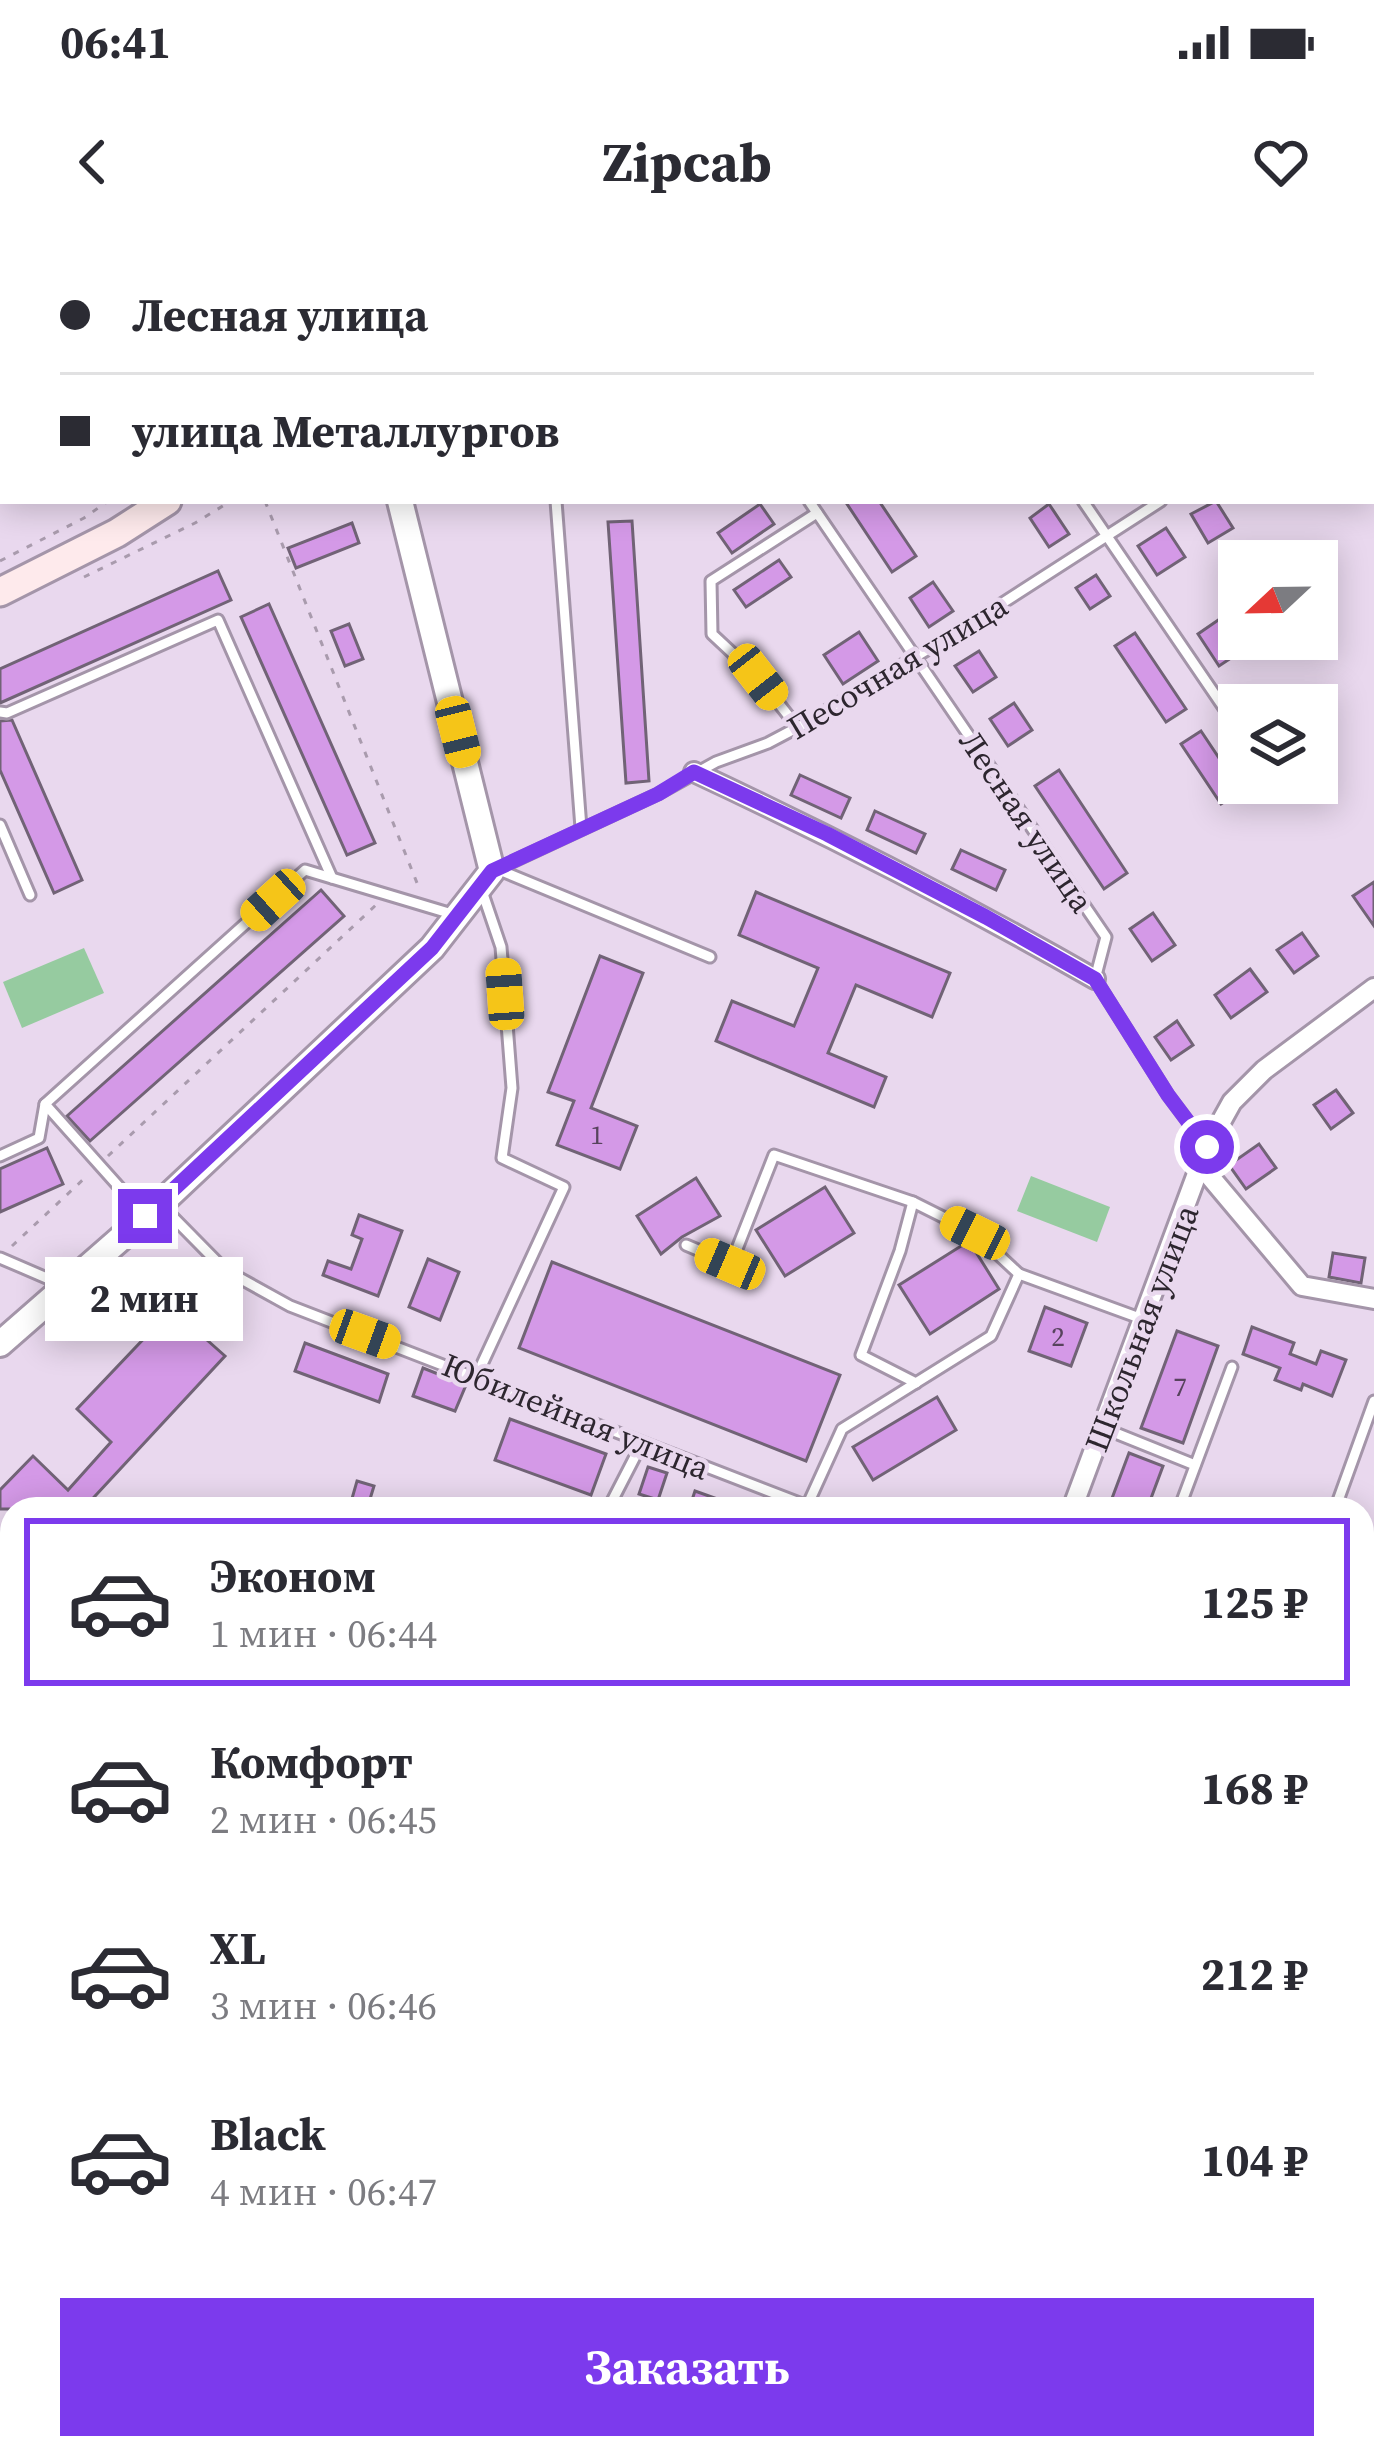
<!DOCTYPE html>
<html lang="ru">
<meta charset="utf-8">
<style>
:root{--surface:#fff;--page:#f2f2f3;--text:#2b2b33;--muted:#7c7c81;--line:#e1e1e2;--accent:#7c3aed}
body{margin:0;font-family:"Source Serif 4",serif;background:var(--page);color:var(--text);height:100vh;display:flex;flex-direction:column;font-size:45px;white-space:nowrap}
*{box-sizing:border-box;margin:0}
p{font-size:39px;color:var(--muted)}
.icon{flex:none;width:66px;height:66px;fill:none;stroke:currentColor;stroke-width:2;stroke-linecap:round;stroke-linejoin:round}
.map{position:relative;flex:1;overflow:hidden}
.drawer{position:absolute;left:0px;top:1257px;width:1374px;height:963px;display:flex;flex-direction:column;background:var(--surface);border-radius:36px 36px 0 0;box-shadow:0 6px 30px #0003}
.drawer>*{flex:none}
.guide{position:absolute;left:0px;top:0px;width:1374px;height:264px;box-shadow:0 6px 30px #0003;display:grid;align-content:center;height:264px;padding:0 60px;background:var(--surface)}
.needle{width:78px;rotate:248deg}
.fabs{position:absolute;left:1218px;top:300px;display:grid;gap:24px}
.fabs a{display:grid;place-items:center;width:120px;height:120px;border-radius:0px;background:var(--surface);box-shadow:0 6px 30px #0003;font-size:60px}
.end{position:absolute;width:54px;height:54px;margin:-27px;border:15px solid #7c3aed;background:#fff;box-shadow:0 0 0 6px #fff}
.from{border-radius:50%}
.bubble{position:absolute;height:84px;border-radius:0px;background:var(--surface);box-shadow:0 6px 30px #0003;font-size:39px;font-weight:700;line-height:84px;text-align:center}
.car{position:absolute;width:36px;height:72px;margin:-36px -18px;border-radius:15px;box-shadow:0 0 9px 3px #0007;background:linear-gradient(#f5c518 24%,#345 0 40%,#f5c518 0 76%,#345 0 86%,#f5c518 0)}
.guide b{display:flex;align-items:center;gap:42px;height:114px;font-size:45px}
.guide b+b{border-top:3px solid var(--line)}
.guide i{width:30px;height:30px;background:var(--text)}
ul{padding:21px 0 0;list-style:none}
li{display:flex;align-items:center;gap:36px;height:168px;margin:0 24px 18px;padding:0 36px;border:6px solid transparent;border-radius:0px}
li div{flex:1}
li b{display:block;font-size:45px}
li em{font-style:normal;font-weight:700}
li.on{border-color:var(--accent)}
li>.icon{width:108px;height:108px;stroke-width:1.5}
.button{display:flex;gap:24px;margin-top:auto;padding:24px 60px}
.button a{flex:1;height:138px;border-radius:0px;background:var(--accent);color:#fff;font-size:48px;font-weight:700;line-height:138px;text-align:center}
.status{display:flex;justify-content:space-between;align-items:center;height:84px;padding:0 60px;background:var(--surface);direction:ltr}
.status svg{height:33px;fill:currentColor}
header{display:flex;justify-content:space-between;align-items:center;height:156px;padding:0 60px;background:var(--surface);font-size:54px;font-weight:700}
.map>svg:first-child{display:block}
</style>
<div class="status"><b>06:41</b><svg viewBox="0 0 49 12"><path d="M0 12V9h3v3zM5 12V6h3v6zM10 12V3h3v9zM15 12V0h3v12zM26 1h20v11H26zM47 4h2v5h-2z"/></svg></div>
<header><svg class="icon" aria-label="back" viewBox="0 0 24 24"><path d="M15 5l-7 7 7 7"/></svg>Zipcab<svg class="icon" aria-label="heart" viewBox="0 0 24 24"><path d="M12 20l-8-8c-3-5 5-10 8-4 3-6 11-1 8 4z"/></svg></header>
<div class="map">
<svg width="1374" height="2219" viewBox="0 0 1374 2219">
<rect width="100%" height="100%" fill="#e9d8ee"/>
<g fill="#96cba0">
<path d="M84,708L104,753L22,788L3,742Z"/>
<path d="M1031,936L1110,967L1097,1002L1017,971Z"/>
</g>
<g fill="#d499e7" stroke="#716376" stroke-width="3">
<path d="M845,261H879L916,316L892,332Z"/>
<path d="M1216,261L1233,288L1208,303L1191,274Z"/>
<path d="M760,264L774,284L732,313L718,293Z"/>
<path d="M1049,264L1069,294L1049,307L1030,278Z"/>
<path d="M632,281L649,541L626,543L608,282Z"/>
<path d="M352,283L359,303L296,328L288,308Z"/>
<path d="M1166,288L1185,317L1157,335L1138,306Z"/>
<path d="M779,320L791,337L746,367L734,350Z"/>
<path d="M218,331L231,360L0,463V429Z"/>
<path d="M1096,335L1110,356L1090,369L1076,348Z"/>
<path d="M933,342L953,371L929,387L910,358Z"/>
<path d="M269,364L375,603L347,615L241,377Z"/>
<path d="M1224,376L1246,408L1219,426L1198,394Z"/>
<path d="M349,384L363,419L345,426L331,391Z"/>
<path d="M859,392L878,421L843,444L824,415Z"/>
<path d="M1135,393L1186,469L1166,482L1115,406Z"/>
<path d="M979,411L996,437L973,452L955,426Z"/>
<path d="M1014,463L1032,490L1008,506L990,479Z"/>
<path d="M12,480L82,640L54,653L0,530V481Z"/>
<path d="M1201,491L1241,551L1221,564L1181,504Z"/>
<path d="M1059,530L1127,633L1104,649L1035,546Z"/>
<path d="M800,535L850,558L841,578L791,555Z"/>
<path d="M875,571L925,594L916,613L867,590Z"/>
<path d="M961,610L1005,630L996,650L952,629Z"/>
<path d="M1374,642V686L1353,656Z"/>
<path d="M321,650L344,676L90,901L67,876Z"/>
<path d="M756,652L950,733L932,777L856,745L828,813L886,837L874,867L716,801L732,761L794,786L818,728L739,695Z"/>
<path d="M1153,673L1175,705L1152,721L1130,689Z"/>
<path d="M1302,693L1318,716L1294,733L1277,710Z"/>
<path d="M600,716L643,733L591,868L637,886L620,929L557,905L574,861L548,852Z"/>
<path d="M1250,729L1267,752L1231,778L1215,755Z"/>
<path d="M1177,781L1193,805L1171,820L1155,797Z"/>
<path d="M1336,850L1353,873L1331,889L1314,865Z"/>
<path d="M1259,904L1276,928L1246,949L1229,925Z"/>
<path d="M47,908L63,944L0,972V929Z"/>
<path d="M696,938L720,976L682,997L661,1014L637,976Z"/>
<path d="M825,947L854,993L785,1036L756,990Z"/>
<path d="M359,975L402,991L378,1056L323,1035L328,1021L351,1029L362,999L352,995Z"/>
<path d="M969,1001L999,1049L930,1094L899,1045Z"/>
<path d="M1333,1013L1365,1018L1361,1043L1329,1037Z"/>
<path d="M428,1019L459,1032L440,1080L409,1067Z"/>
<path d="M552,1022L840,1135L806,1221L519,1108Z"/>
<path d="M193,1047L209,1063L189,1084L225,1116L83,1269H0V1250L33,1216L68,1250L111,1202L77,1169Z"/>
<path d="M1045,1067L1087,1083L1071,1126L1029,1111Z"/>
<path d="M1252,1087L1294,1103L1290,1114L1316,1124L1321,1111L1346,1120L1332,1156L1303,1144L1301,1150L1275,1140L1280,1128L1243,1114Z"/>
<path d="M1177,1091L1218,1106L1183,1203L1141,1188Z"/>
<path d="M305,1103L388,1134L379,1162L295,1131Z"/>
<path d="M423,1128L466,1145L455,1171L413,1156Z"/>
<path d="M937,1157L956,1190L873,1240L853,1207Z"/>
<path d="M510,1179L606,1214L591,1255L495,1220Z"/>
<path d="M1129,1213L1163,1226L1147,1269H1108Z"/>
<path d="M648,1227L667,1233L658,1260L639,1254Z"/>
<path d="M357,1241L374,1246L367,1269H349Z"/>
<path d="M695,1251L740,1267V1269H689Z"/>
</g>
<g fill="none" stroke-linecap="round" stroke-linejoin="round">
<defs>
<g id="service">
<path d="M161,0L162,3"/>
<path d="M506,0V3"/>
<path d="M630,0L632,3"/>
<path d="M911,0L913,3"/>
<path d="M22,3L29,0"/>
<path d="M850,3L855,0"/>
<path d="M0,13L3,11"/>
<path d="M1371,125L1374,123"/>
<path d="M0,174L3,172"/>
<path d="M556,261L581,588"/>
<path d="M809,261L1106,697L1095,739L1168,855L1207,907"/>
<path d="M1083,261L1239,490"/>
<path d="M0,472L7,473L218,380L332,638"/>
<path d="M798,488L758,437L712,394L711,341L817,273"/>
<path d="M0,585L30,655"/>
<path d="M497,629L658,554L716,522L768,503L804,484L970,384L1161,261"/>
<path d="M497,629L710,717"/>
<path d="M45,864L145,976"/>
<path d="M0,916L39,898L45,864L305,630L452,674"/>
<path d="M164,968L225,1030L290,1066L815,1269"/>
<path d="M686,1005L731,1024L774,915L913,962"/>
<path d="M0,1018L63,1045"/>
<path d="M477,1135L564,947L502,918L512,848L501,707L482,651"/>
<path d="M916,1143L861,1115L900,1011L913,962L975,993L1019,1034"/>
<path d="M1103,1188L1195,1225"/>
<path d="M807,1266L842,1189L991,1096L1019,1034L1145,1080"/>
<path d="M608,1269L642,1203"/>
<path d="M1179,1269L1232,1127"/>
<path d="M1335,1269L1374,1161"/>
<path d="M1362,1868L1374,1872"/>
<path d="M0,1876L12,1843"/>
<path d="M1362,1933L1374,1936"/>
<path d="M1362,1996L1374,1958"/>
<path d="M232,2208L257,2219"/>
<path d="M1161,2208L1196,2219"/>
<path d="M109,2219L114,2208"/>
<path d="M529,2219L534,2208"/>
<path d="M1292,2219L1296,2208"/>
</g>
<g id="minor">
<path d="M694,532C831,596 964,664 1095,739"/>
<path d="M1202,927L1302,1046L1374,1059"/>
<path d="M1072,1269L1207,907L1232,862L1264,830L1374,748"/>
<path d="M1362,1481L1374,1485"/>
<path d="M1362,1559L1374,1527"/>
</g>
<g id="tertiary">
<path d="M0,1104L160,964L432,708L492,631L400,261"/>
<path d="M0,1830L12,1835"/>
<path d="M968,2208L996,2219"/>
</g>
<g id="secondary">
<path d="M348,3L349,0"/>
<path d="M0,352L117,293L167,261"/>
</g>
</defs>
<use href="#service" stroke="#a495a9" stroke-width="15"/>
<use href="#minor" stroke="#a495a9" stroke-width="24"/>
<use href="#tertiary" stroke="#a495a9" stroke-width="30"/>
<use href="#secondary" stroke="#a495a9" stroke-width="33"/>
<g stroke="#a99bad" stroke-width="3" stroke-dasharray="6 9" stroke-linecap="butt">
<path d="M265,261L419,648"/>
<path d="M0,321L84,278L108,261"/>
<path d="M84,337L195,283L231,261"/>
<path d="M108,916L377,664"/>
<path d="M12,1006L88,935"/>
</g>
<use href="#service" stroke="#fff" stroke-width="9"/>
<use href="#minor" stroke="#fff" stroke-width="18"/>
<use href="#tertiary" stroke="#fff" stroke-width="24"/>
<use href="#secondary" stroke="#feeaec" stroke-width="27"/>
</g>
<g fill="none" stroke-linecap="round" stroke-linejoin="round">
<path stroke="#7c3aed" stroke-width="15" d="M145,976L432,708L492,631L658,554L694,532L827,594L986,677L1095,739L1168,855L1207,907"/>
</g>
<g text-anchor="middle" stroke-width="9" stroke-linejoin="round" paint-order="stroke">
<g font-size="27" fill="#57435d">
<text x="597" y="904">1</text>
<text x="1058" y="1106">2</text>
<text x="1180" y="1156">7</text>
</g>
<g font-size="33" fill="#2d262f" stroke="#e9d8ee">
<text transform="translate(897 426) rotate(-31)" y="12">Песочная улица</text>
<text transform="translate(1027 581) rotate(56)" y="12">Лесная улица</text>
<text transform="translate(1141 1088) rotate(-69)" y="12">Школьная улица</text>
<text transform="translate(576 1176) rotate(22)" y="12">Юбилейная улица</text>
</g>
</g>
</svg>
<div class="fabs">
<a><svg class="needle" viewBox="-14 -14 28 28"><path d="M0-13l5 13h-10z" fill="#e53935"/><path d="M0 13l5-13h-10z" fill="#7c7c81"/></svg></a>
<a><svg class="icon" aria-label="layers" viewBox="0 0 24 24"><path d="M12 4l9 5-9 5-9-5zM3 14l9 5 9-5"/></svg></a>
</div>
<i class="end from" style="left:1207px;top:907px"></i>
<i class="end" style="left:145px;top:976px"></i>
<div class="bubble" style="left:45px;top:1017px;width:198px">2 мин</div>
<i class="car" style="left:758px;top:437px;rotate:142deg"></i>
<i class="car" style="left:458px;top:492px;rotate:166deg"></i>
<i class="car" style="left:273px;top:660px;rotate:228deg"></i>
<i class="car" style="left:505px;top:754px;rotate:356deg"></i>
<i class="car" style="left:975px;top:993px;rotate:296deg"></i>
<i class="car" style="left:730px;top:1024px;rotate:293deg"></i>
<i class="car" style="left:365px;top:1094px;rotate:110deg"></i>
<div class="guide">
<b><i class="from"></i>Лесная улица</b>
<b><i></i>улица Металлургов</b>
</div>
<section class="drawer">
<ul>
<li class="on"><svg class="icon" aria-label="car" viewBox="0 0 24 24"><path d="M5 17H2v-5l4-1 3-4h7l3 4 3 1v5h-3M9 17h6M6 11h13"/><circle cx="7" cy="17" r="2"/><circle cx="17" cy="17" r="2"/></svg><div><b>Эконом</b><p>1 мин · 06:44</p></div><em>125 ₽</em></li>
<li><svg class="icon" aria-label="car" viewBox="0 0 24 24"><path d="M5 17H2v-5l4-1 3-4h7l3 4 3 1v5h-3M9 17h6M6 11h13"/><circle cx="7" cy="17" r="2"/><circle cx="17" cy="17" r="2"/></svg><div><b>Комфорт</b><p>2 мин · 06:45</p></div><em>168 ₽</em></li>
<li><svg class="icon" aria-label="car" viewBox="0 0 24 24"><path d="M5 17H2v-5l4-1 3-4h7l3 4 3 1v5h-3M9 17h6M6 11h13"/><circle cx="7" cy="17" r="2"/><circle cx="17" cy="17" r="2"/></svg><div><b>XL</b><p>3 мин · 06:46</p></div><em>212 ₽</em></li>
<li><svg class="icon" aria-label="car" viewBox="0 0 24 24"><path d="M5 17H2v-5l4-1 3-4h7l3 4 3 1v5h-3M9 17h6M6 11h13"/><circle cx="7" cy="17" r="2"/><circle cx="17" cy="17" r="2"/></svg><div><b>Black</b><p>4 мин · 06:47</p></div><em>104 ₽</em></li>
</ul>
<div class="button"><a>Заказать</a></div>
</section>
</div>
